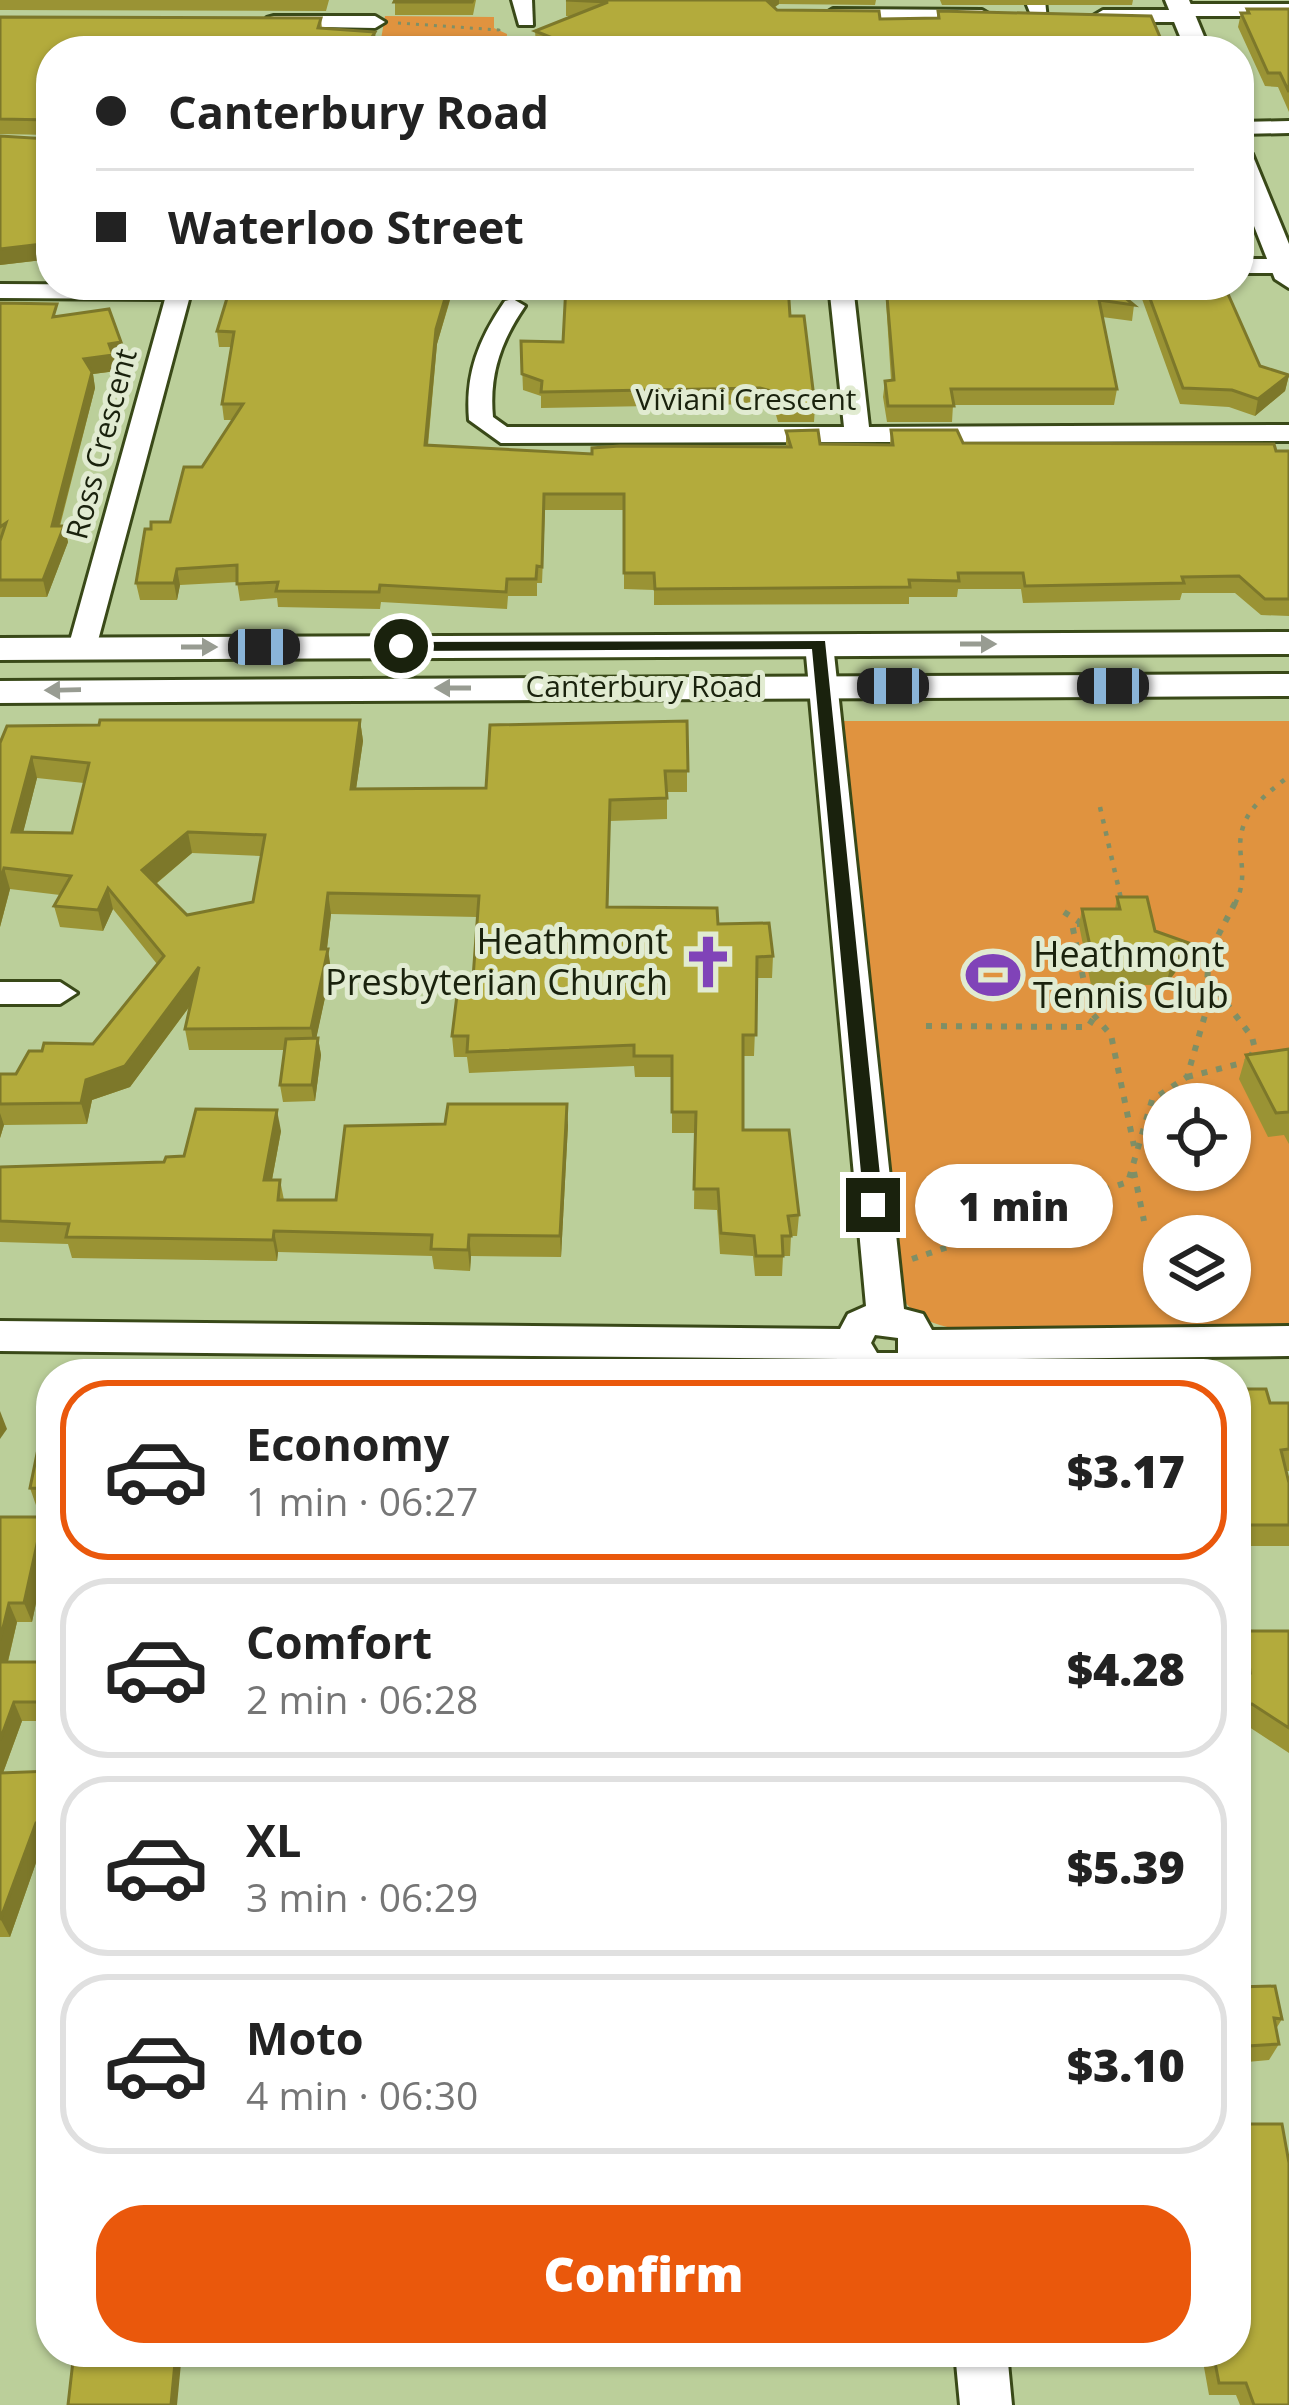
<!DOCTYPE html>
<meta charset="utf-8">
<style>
:root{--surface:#fff;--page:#f6f6f6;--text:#222;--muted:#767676;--line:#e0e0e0;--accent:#ea580c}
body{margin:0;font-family:"Open Sans",sans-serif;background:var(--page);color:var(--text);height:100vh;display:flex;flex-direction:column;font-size:45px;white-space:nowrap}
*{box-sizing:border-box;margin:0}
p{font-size:39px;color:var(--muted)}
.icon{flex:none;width:66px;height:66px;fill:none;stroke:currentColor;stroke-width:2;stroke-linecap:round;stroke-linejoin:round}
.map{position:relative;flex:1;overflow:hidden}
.sheet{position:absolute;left:36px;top:1359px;width:1215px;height:1008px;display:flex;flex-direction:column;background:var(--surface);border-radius:48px;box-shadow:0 3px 9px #0004}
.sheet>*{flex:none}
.top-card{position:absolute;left:36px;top:36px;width:1218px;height:264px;border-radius:48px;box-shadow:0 3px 9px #0004;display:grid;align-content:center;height:264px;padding:0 60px;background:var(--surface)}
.tools{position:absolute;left:1143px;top:1083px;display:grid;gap:24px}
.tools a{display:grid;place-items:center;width:108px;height:108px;border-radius:50%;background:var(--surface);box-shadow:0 3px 9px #0004;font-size:60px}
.end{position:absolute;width:54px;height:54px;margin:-27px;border:15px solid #1a220d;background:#fff;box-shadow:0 0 0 6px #fff}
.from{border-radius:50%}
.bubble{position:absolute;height:84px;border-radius:42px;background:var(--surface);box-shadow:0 3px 9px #0004;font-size:39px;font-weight:800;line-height:84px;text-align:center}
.car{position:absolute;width:36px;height:72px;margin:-36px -18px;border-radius:15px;box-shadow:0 0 9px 3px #0007;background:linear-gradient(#222 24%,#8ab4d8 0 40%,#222 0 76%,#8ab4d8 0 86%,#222 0)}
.top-card b{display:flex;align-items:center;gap:42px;height:114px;font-size:45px}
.top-card b+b{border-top:3px solid var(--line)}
.top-card i{width:30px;height:30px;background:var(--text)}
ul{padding:21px 0 0;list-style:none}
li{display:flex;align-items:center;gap:36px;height:180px;margin:0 24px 18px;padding:0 36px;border:6px solid var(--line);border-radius:48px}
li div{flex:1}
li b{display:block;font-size:45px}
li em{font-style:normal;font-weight:800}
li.current{border-color:var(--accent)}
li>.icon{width:108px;height:108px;stroke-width:1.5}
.cta{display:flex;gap:24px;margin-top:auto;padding:24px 60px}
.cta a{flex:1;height:138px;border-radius:48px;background:var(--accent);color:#fff;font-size:48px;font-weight:800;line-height:138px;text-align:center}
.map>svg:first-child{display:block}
</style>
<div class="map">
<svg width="1289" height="2405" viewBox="0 0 1289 2405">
<rect width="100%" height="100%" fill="#bbcf9a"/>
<g fill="#e0933f" fill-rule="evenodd">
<path d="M385,16L494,17V28L507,34L506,51H379Z"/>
<path d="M841,721H1289V1328L957,1329C934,1325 916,1318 902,1298ZM1164,1104H1230V1170H1164ZM1164,1236H1230V1302H1164Z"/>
</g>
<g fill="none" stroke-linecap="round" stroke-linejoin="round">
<defs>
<g id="minor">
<path d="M512,0H532L533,25H519Z"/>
<path d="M1025,0H1045L1047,20H1033Z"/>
<path d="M1181,4H1289V16H1193L1184,22H1103L1093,16L1103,10H1172Z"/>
<path d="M833,9L982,10L992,16L982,22L826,19L823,15Z"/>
<path d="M274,16H375L385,22L375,28L267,26V18Z"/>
<path d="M1289,121V133L1239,134V122Z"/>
<rect x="1239" y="259" width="50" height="14"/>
<path d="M0,284L179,285L191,292L96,648L82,656L68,648L165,299L0,298Z"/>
<path d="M829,285H853L869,427L1289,425V441L501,443L469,420C465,373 479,339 505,301L513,299L525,306C501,341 489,374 493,417L507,427H844Z"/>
<path d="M819,636L833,644L904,1309L923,1314L932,1330L1289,1326V1356L934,1360L927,1374H850L841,1359L0,1351V1321L840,1329L848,1314L866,1306L805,644ZM875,1335L898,1338V1353H877L871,1343Z"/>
<path d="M0,982H60L77,993L60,1004H0Z"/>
<path d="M955,2352H1007L1012,2405H960Z"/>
</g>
<g id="major">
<path d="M1165,0H1189L1210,51H1186Z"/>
<path d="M1239,146L1252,154L1289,244V288L1275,279L1239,188Z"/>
<path d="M1289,632V654L0,660V638Z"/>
<path d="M1289,674V696L0,703V681Z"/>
</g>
</defs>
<use href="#minor" stroke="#394918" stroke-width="6"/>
<use href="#major" stroke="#394918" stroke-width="6"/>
<path stroke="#7f8f66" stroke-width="3" stroke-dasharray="3 6" stroke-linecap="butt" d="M398,23L499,30L495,51"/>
<g stroke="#7f8f66" stroke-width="4.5" stroke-dasharray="4.5 8" stroke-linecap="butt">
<path d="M1100,807L1122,903"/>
<path d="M1235,904C1251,872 1234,854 1243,827C1249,806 1273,789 1289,776"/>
</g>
<g stroke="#7f8f66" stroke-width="6" stroke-dasharray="6 9" stroke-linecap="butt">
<path d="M1064,912L1081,923"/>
<path d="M1083,924H1072L1090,1011L1111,1035L1134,1146"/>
<path d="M1208,979L1252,1037L1255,1049L1248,1060"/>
<path d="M926,1026L1088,1027L1095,1016"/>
<path d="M1187,1077L1246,1062"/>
<path d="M1134,1172L1144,1221"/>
<path d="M1079,1219L1082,1197L1128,1182L1152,1100L1187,1077L1205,1015L1209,953L1236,901"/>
<path d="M912,1259L966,1241L988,1212"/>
</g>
<use href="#minor" fill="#fff" fill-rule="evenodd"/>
<use href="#major" fill="#fff" fill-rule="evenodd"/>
</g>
<g fill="#9a9334" fill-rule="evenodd">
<path d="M0,0H329L326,11L0,10Z"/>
<path d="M395,0H476L473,15H395Z"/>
<path d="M566,0H876L875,5L779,4L774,8L777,10L880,19L937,18L938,11L1151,16L536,45L535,31L573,16H566Z"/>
<path d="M940,0H1133L1132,5H942Z"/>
<path d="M1247,9H1289V112L1278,87L1265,86L1238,27L1241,13H1246Z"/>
<path d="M0,17L321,18L322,29L375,32L376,47L51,51V259L0,265V136L48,139L49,135L0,134Z"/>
<path d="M231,285H515L454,287L437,344L428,446L592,454L786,447V431L820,444L890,445L891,430L963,443L1289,451V616L1261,615L1235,593H1182L1180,600L1023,603L1021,589H958L957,597H909V604L654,605V590L624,589V510H545L542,583H537V596H508L507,609L381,602L380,609L278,607L277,598L240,601L237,582L180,585L177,600H140L136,583L151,529L170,522L232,420H224L222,404L231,347H219L217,331Z"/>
<path d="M538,285H788L790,316L815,406L814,422H778L774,408L759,404L541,408V396L523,390L521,341L563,342L565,293H545Z"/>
<path d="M885,285H1110L1134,305L1132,321L1102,317L1117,389L1114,405H953L952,422H887L883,397L885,381L891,380Z"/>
<path d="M1144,285L1260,366L1289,375L1285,391L1255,416L1229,407L1180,404L1142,299Z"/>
<path d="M0,303L60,316L124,358L114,360L116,371L93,374L95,388L60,526H64L68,542L47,597H0Z"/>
<path d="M360,720L363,741L356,789L486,788L687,721V792H667V819L610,821L608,907L718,924L773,956L772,978H757L754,1056H743V1130L799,1215L797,1236H791L790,1256H783L782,1276H755L753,1256L720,1254L717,1210L694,1209L695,1133H672V1077H635L634,1066L469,1073L467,1057H454L452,1036L462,995L473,978L477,917L331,914L327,949L331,970L316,1038H318L321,1055L315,1101L283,1102L280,1085L285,1050H189L185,1029L190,1006L130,1087L92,1100L87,1124L4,1125L0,1138V1074H16L42,1051L93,1044L157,964L113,909L103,931L60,927L54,906L60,895L10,889L0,927V743ZM37,778L84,783L72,833L23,832ZM192,853L261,856L253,902L187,915L156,884Z"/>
<path d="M1117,897L1155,931L1189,943L1185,959L1166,985H1091L1079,925L1082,909H1115Z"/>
<path d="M1289,1049V1144L1284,1135L1268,1137L1239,1079L1246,1055Z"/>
<path d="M568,1125L561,1257L471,1256L470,1271L434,1269L432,1256L278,1252L277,1261L72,1258L68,1244L0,1242V1167L164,1162L281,1131L272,1180H280L284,1200H336Z"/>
<path d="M1236,1389L1270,1403H1289V1471H1286L1289,1483V1546H1236Z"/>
<path d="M51,1390V1508H37L30,1488Z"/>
<path d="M0,1517L50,1537L32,1622H17L8,1662H51V1721H22L3,1773L51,1771V1841L44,1840L10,1937H0Z"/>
<path d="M1246,1631H1289V1753L1243,1723H1236V1674L1240,1673L1238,1650Z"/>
<path d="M1236,1987L1282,2019L1276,2029L1279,2044L1269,2060L1247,2062L1240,2075H1236Z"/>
<path d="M1190,2352H1236L1289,2405H1240L1236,2395H1209L1202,2356L1191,2354Z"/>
</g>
<g fill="#7d782a">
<path d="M765,0H779V4L765,13Z"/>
<path d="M375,32L376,47L374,51H365Z"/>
<path d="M51,243V259L0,265V249Z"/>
<path d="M449,285H454L437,344L426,462L425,445L436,329Z"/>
<path d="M121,342L124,358L114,360L116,371L93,374L95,388L55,542L52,526L84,359L109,344Z"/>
<path d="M1289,375L1285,391L1255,416L1258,399Z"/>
<path d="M64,526L68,542L47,597L43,580Z"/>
<path d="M177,569L180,585L177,600L174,583Z"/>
<path d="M360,720L363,741L353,810L351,789Z"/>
<path d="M32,757L37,778L18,853L12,832Z"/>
<path d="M188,832L192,853L147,891L142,870Z"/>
<path d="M4,868L10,889L0,927V883Z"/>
<path d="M108,888L113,909L103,931L98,910Z"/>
<path d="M328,893L331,914L325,964L328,949L331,970L314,1049L311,1028Z"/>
<path d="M1189,943L1185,959L1166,985L1170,969Z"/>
<path d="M199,967L203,988L130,1087L92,1100L87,1124L81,1103L86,1080Z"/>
<path d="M318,1038L321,1055L315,1101L312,1085Z"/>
<path d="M567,1104L568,1125L561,1257L560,1236Z"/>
<path d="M277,1110L281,1131L268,1201L264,1180Z"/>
<path d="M0,1113L4,1125L0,1138Z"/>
<path d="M274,1231L278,1252L277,1261L273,1240Z"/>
<path d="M469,1235L471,1256L470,1271L468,1250Z"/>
<path d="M0,1411L7,1429L0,1439Z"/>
<path d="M43,1517L50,1537L32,1622L24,1603Z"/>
<path d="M9,1603L17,1622L3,1682L0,1675V1640Z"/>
<path d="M14,1702L22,1721L0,1781V1740Z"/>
<path d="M51,1775V1841L43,1823Z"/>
<path d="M36,1823L44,1840L10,1937L1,1920Z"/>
<path d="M176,2352L182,2353L177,2405H171Z"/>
</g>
<g fill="#b3ab3c" stroke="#7d782a" stroke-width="3" fill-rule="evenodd">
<path d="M395,0H473L472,2H394Z"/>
<path d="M566,0H766L777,10L879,11L880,19L939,18L938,11L1151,16L1166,51H524L555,39L535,31L608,2Z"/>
<path d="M1247,9H1289V92L1280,73H1268L1241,13H1249Z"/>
<path d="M0,17L321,18L318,28L375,32L365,49L371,51H51V120L0,119Z"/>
<path d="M51,121V243L0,249V136L48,139Z"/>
<path d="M231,285H449L436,329L425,445L592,454V448L620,446L791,447L786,431L818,430L820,444L893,445L891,430H957L963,443L1274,444L1276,451H1289V599H1265L1239,576L1182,577L1184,583L1025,586L1023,573H958L959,581L909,580L910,587L655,589L654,573H624V494H544L542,567L537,566L536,579H507L506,592L380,585L379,592L276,591L278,582L237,584V565L177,569L174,583H136L145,529H151V522H170L184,467H202L243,404H222L234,332L217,331Z"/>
<path d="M566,285H788L790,316H804L815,406H779L775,392L760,388L541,392L542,381L522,374L521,341L563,342Z"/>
<path d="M886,285H1110L1134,305L1099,300L1117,389H951L954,406H888L885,381L894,380Z"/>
<path d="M1145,285H1224L1260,366L1289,375L1258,399L1232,390L1183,388Z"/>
<path d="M0,303L57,304L53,317L109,309L121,342L109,344L113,355L84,359L92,372L52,526H64L43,580H0V541L6,523L0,527Z"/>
<path d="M100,720H360L351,789L486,788L490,725L687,721L688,771H665L667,798L610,800L607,907L717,908L718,924L769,923L773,956L757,957L756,1035H743V1130H789L799,1215L788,1216L791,1236H782L783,1256H756L754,1236L721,1233L718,1189H694L696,1112H672V1056H634V1045L467,1052L468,1036H452L457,995H462L463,978H473L479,896L328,893L321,949H328L311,1028L185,1029L199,967L125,1066L86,1080L81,1103L0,1104V1074H16L29,1051H42L44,1043L93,1044L164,956L108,888L98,910L54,906L71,876L4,868L0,883V743L7,726L99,725ZM32,757L89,763L72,833L12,832ZM188,832L265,835L253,902L187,915L142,870Z"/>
<path d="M1117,897H1147L1155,931L1189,943L1170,969H1095L1082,909H1120Z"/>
<path d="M318,1038L312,1085H280L286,1039Z"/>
<path d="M1289,1049V1112L1276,1113L1246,1055Z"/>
<path d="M448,1104H567L560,1236L469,1235L468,1250L431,1249L432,1235L274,1231L273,1240L66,1237L69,1224L0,1221V1167L164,1162L166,1157L184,1156L196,1109L277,1110L264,1180H280L278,1200H336L345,1126L445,1124Z"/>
<path d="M1236,1389H1266L1270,1403H1289V1449L1281,1450L1289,1483V1525H1236Z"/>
<path d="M50,1390L51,1489L30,1488Z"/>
<path d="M0,1517H43L24,1603H9L0,1640Z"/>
<path d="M1246,1631H1289V1728L1252,1704L1236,1705V1673H1250Z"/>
<path d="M0,1662H51V1702H14L0,1740Z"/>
<path d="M51,1771L43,1823H36L0,1920V1773Z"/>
<path d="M1275,1986L1282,2019L1274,2018L1279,2044L1248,2046L1249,2059L1236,2060V1987Z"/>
<path d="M1236,2114L1238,2124H1282L1289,2163V2405H1254L1246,2383H1219L1213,2352H1236Z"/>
<path d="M74,2352H176L171,2405H68Z"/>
</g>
<defs><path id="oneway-solid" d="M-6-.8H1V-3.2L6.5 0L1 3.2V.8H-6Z" transform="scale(3)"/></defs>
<g fill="#989c92">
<use href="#oneway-solid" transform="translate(978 644)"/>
<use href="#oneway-solid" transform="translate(199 647)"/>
<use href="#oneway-solid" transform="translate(453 688) rotate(180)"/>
<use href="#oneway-solid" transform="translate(63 690) rotate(179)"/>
</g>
<path fill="#1a220d" d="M825,641L883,1205L873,1212L864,1205L812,649L401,651L393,646L401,642Z"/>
<defs>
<symbol id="church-bare" viewBox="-9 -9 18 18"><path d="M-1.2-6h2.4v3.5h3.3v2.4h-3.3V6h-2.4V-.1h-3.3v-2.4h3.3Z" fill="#8043b8" stroke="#e1ebd1" stroke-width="2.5" paint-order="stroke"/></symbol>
<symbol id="stadium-bare" viewBox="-9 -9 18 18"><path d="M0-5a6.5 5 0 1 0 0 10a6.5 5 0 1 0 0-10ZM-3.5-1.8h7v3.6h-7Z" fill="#8043b8" stroke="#e1ebd1" stroke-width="2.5" paint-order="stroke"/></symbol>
</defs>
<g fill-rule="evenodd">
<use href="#church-bare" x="670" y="924" width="76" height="76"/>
<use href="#stadium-bare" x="955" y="937" width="76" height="76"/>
</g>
<g text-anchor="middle" stroke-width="10" stroke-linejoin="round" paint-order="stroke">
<g font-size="30" fill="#1a220d" stroke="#e1ebd1">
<text x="746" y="410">Viviani Crescent</text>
<text transform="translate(102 444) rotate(-75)" y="10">Ross Crescent</text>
<text x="644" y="697">Canterbury Road</text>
</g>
<g font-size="36" fill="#1a220d" stroke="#e1ebd1" text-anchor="end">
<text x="668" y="954">Heathmont<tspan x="668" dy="41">Presbyterian Church</tspan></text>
<text x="1033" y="967" text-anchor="start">Heathmont<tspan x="1033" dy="41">Tennis Club</tspan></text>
</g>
</g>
</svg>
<div class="tools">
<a><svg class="icon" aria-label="locate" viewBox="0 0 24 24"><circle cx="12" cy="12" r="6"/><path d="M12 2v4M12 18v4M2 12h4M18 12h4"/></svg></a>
<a><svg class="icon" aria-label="layers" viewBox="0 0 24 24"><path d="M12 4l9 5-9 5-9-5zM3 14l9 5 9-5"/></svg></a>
</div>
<i class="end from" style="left:401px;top:646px"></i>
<i class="end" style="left:873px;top:1205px"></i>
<div class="bubble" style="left:915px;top:1164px;width:198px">1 min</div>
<i class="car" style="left:264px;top:647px;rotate:90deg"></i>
<i class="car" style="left:893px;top:686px;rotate:270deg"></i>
<i class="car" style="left:1113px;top:686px;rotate:270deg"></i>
<div class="top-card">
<b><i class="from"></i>Canterbury Road</b>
<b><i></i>Waterloo Street</b>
</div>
<section class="sheet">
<ul>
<li class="current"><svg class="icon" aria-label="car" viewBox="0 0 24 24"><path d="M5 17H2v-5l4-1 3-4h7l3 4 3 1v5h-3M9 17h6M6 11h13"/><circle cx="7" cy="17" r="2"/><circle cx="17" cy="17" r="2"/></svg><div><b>Economy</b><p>1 min · 06:27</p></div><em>$3.17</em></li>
<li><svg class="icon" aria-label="car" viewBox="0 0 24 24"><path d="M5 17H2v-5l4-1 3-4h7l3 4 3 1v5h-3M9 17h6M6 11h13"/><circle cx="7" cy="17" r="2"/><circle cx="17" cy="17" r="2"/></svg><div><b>Comfort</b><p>2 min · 06:28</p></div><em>$4.28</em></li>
<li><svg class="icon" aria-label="car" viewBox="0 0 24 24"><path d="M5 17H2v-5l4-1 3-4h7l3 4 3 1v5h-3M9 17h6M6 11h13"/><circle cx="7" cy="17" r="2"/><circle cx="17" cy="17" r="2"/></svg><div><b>XL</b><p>3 min · 06:29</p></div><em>$5.39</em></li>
<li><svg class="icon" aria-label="car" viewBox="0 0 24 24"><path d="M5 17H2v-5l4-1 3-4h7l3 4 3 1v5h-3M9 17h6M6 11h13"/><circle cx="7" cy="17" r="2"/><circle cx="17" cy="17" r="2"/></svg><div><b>Moto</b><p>4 min · 06:30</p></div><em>$3.10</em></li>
</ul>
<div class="cta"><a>Confirm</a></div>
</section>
</div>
